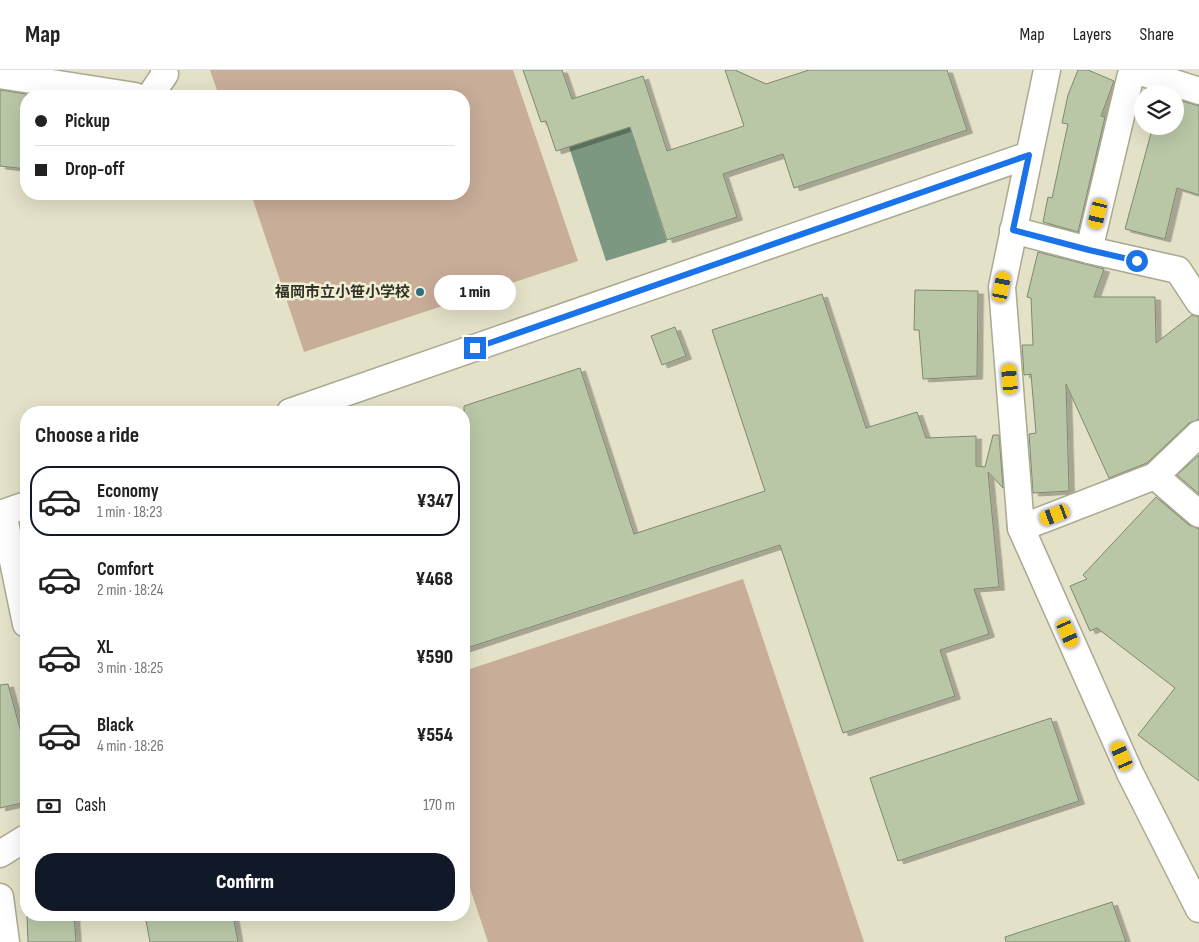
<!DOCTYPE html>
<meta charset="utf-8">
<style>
:root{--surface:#fff;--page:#f2f2f2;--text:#222;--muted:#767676;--line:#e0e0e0;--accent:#111827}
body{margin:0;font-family:"Sofia Sans Condensed","Noto Sans JP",sans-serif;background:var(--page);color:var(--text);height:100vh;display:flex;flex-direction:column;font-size:19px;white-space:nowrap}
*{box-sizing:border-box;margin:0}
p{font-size:16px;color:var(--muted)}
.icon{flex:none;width:28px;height:28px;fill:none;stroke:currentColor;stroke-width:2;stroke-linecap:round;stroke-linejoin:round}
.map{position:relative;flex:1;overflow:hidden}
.sheet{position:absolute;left:20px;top:336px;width:450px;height:515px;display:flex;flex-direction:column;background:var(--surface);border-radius:20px;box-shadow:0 5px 20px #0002}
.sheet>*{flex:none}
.hud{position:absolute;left:20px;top:20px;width:450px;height:110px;border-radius:20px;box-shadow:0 5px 20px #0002;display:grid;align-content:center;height:110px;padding:0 15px;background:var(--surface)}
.controls{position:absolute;left:1134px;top:15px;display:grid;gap:10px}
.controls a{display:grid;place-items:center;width:50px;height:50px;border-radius:50%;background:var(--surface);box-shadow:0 5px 20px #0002;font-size:25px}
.end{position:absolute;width:22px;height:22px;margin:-11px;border:6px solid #1a73e8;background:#fff;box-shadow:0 0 0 2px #fff}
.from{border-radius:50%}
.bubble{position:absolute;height:35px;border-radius:18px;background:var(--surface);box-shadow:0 5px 20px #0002;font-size:16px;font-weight:800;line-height:35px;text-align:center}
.car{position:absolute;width:15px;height:30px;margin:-15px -8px;border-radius:6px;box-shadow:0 0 4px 1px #0007;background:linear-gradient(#f5c518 24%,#345 0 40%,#f5c518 0 76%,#345 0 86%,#f5c518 0)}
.hud b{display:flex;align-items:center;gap:18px;height:48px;font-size:19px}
.hud b+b{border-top:1px solid var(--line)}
.hud i{width:12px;height:12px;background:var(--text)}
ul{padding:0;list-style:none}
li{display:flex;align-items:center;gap:15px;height:70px;margin:0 10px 8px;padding:0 5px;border:2px solid transparent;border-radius:20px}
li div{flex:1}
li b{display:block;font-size:19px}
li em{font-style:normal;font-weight:800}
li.on{border-color:var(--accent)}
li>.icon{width:45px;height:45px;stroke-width:1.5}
h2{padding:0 15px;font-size:22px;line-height:60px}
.pay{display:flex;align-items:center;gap:12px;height:55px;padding:0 15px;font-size:19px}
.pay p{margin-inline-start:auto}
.button{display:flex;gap:10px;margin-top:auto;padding:10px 15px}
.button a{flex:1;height:58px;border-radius:20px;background:var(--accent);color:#fff;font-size:20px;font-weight:800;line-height:58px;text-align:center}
header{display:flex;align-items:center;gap:30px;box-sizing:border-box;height:70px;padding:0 25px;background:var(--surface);border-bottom:1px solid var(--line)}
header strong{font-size:24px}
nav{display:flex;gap:28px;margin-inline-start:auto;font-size:18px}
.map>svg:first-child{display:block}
</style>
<header>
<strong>Map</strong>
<nav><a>Map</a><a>Layers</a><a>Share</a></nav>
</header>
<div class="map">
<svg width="1199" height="872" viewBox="0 0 1199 872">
<defs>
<filter id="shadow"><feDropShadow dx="5.5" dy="3" stdDeviation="0" flood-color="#0004"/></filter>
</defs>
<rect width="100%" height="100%" fill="#e3e1c7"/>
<g fill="#c8ad99">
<path d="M210,0H513L578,191L304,282L251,124H464V26H219Z"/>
<path d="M743,509L864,872H488L464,800V601Z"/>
</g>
<path fill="#7c9881" d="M630,57L667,172L606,191L569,77Z"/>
<g fill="#b9c7a7" stroke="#7e8871" filter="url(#shadow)">
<path d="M523,0H562L572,29L643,6L667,81L744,56L725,0H735L766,14L809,0H947L967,60L794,118L783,84L723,104L737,147L667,170L630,57L556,81L546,51L541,52Z"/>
<path d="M1078,0H1088L1114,11L1101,46L1105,47L1078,162L1043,152L1048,127L1052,128L1068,54L1062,53L1068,25Z"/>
<path d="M0,20L26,24V99L0,96Z"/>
<path d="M1175,29L1199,36V125L1177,118L1165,169L1125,159L1153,56H1175Z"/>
<path d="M1038,182L1104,199L1094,227H1155L1156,273L1192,245L1199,247V349L1189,353L1147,393L1109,408L1066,314L1069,421L1033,423L1029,364L1036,363L1031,304L1024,305L1022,275H1033L1031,228L1027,227Z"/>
<path d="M915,220L978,221L977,306L923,309L919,260H914Z"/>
<path d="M822,224L866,358L917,342L926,368L976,366V396L985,397L993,365H999L1003,418L988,402L999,517L974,519L989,564L940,580L955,626L843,663L780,475L464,579V336L580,298L634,464L765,421L712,260Z"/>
<path d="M675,257L686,286L662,295L651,266Z"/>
<path d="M1199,385V424L1177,405Z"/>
<path d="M1156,427L1189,455L1199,459V711L1138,665L1175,618L1097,558L1090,561L1070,516L1087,509L1083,505Z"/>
<path d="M8,614L26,681V732L0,738V615Z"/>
<path d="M1051,648L1079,731L898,791L870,708Z"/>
<path d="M1112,832L1126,872H1006L1005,867Z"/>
<path d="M27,845H74L76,872H28Z"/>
<path d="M145,845H233L238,872H150Z"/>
</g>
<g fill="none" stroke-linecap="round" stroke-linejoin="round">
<defs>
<g id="minor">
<path d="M1047,0L1002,217L1021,458L1130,703L1199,839"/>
<path d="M1134,0L1199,21"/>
<path d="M0,5L135,26"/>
<path d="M150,26L165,4L164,0"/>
<path d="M1013,160L1089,180L1178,200L1199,232"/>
<path d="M1089,180L1132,0"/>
<path d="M290,342L1029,85"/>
<path d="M1155,406L1199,444"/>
<path d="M26,435L3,443L26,554"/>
<path d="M1021,458L1155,406L1199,364"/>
<path d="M0,784L26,768"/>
<path d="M0,827L6,872"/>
</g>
</defs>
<use href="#minor" stroke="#aba990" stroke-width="29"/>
<use href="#minor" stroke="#fff" stroke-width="26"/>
</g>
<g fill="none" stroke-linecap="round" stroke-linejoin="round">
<path stroke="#1a73e8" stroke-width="6" d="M475,278L1029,85L1013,160L1089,180L1137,191"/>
</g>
<circle fill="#2d7081" stroke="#f0efd4" stroke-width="2" cx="420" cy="222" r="5"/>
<g text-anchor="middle" stroke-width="5" stroke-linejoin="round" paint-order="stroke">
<g font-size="15" font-weight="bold" fill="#333228" stroke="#f0efd4" text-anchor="end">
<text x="410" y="227">福岡市立小笹小学校</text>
</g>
</g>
</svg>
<div class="controls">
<a><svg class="icon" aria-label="layers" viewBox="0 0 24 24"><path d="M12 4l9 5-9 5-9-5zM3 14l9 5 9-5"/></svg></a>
</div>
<i class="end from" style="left:1137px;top:191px"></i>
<i class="end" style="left:475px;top:278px"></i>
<div class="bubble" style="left:434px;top:205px;width:82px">1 min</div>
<i class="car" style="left:1098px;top:144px;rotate:193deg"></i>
<i class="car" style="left:1002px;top:217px;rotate:11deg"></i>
<i class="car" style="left:1010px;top:309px;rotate:355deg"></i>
<i class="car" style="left:1055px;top:445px;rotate:249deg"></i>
<i class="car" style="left:1068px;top:563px;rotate:156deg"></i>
<i class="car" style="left:1122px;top:686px;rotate:336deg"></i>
<div class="hud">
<b><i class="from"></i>Pickup</b>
<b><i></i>Drop-off</b>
</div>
<section class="sheet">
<h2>Choose a ride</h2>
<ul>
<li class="on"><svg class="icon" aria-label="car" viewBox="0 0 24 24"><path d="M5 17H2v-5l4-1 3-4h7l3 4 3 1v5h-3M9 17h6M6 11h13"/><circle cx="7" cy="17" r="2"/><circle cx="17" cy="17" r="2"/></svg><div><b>Economy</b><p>1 min · 18:23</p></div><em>¥347</em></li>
<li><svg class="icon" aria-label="car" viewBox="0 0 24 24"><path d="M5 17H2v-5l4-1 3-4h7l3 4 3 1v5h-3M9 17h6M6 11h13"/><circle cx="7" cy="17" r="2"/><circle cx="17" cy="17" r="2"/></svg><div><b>Comfort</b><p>2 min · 18:24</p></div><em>¥468</em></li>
<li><svg class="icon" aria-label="car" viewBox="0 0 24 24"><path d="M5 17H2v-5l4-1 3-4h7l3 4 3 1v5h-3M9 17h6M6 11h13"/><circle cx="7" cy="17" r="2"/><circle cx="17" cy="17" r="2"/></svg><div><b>XL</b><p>3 min · 18:25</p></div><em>¥590</em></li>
<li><svg class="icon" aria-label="car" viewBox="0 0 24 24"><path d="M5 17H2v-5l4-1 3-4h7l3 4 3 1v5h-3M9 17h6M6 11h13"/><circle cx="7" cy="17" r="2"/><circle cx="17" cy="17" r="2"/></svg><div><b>Black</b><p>4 min · 18:26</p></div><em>¥554</em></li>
</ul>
<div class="pay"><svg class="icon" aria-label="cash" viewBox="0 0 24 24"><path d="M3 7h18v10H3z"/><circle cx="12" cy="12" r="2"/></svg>Cash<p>170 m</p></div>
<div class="button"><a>Confirm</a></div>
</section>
</div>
